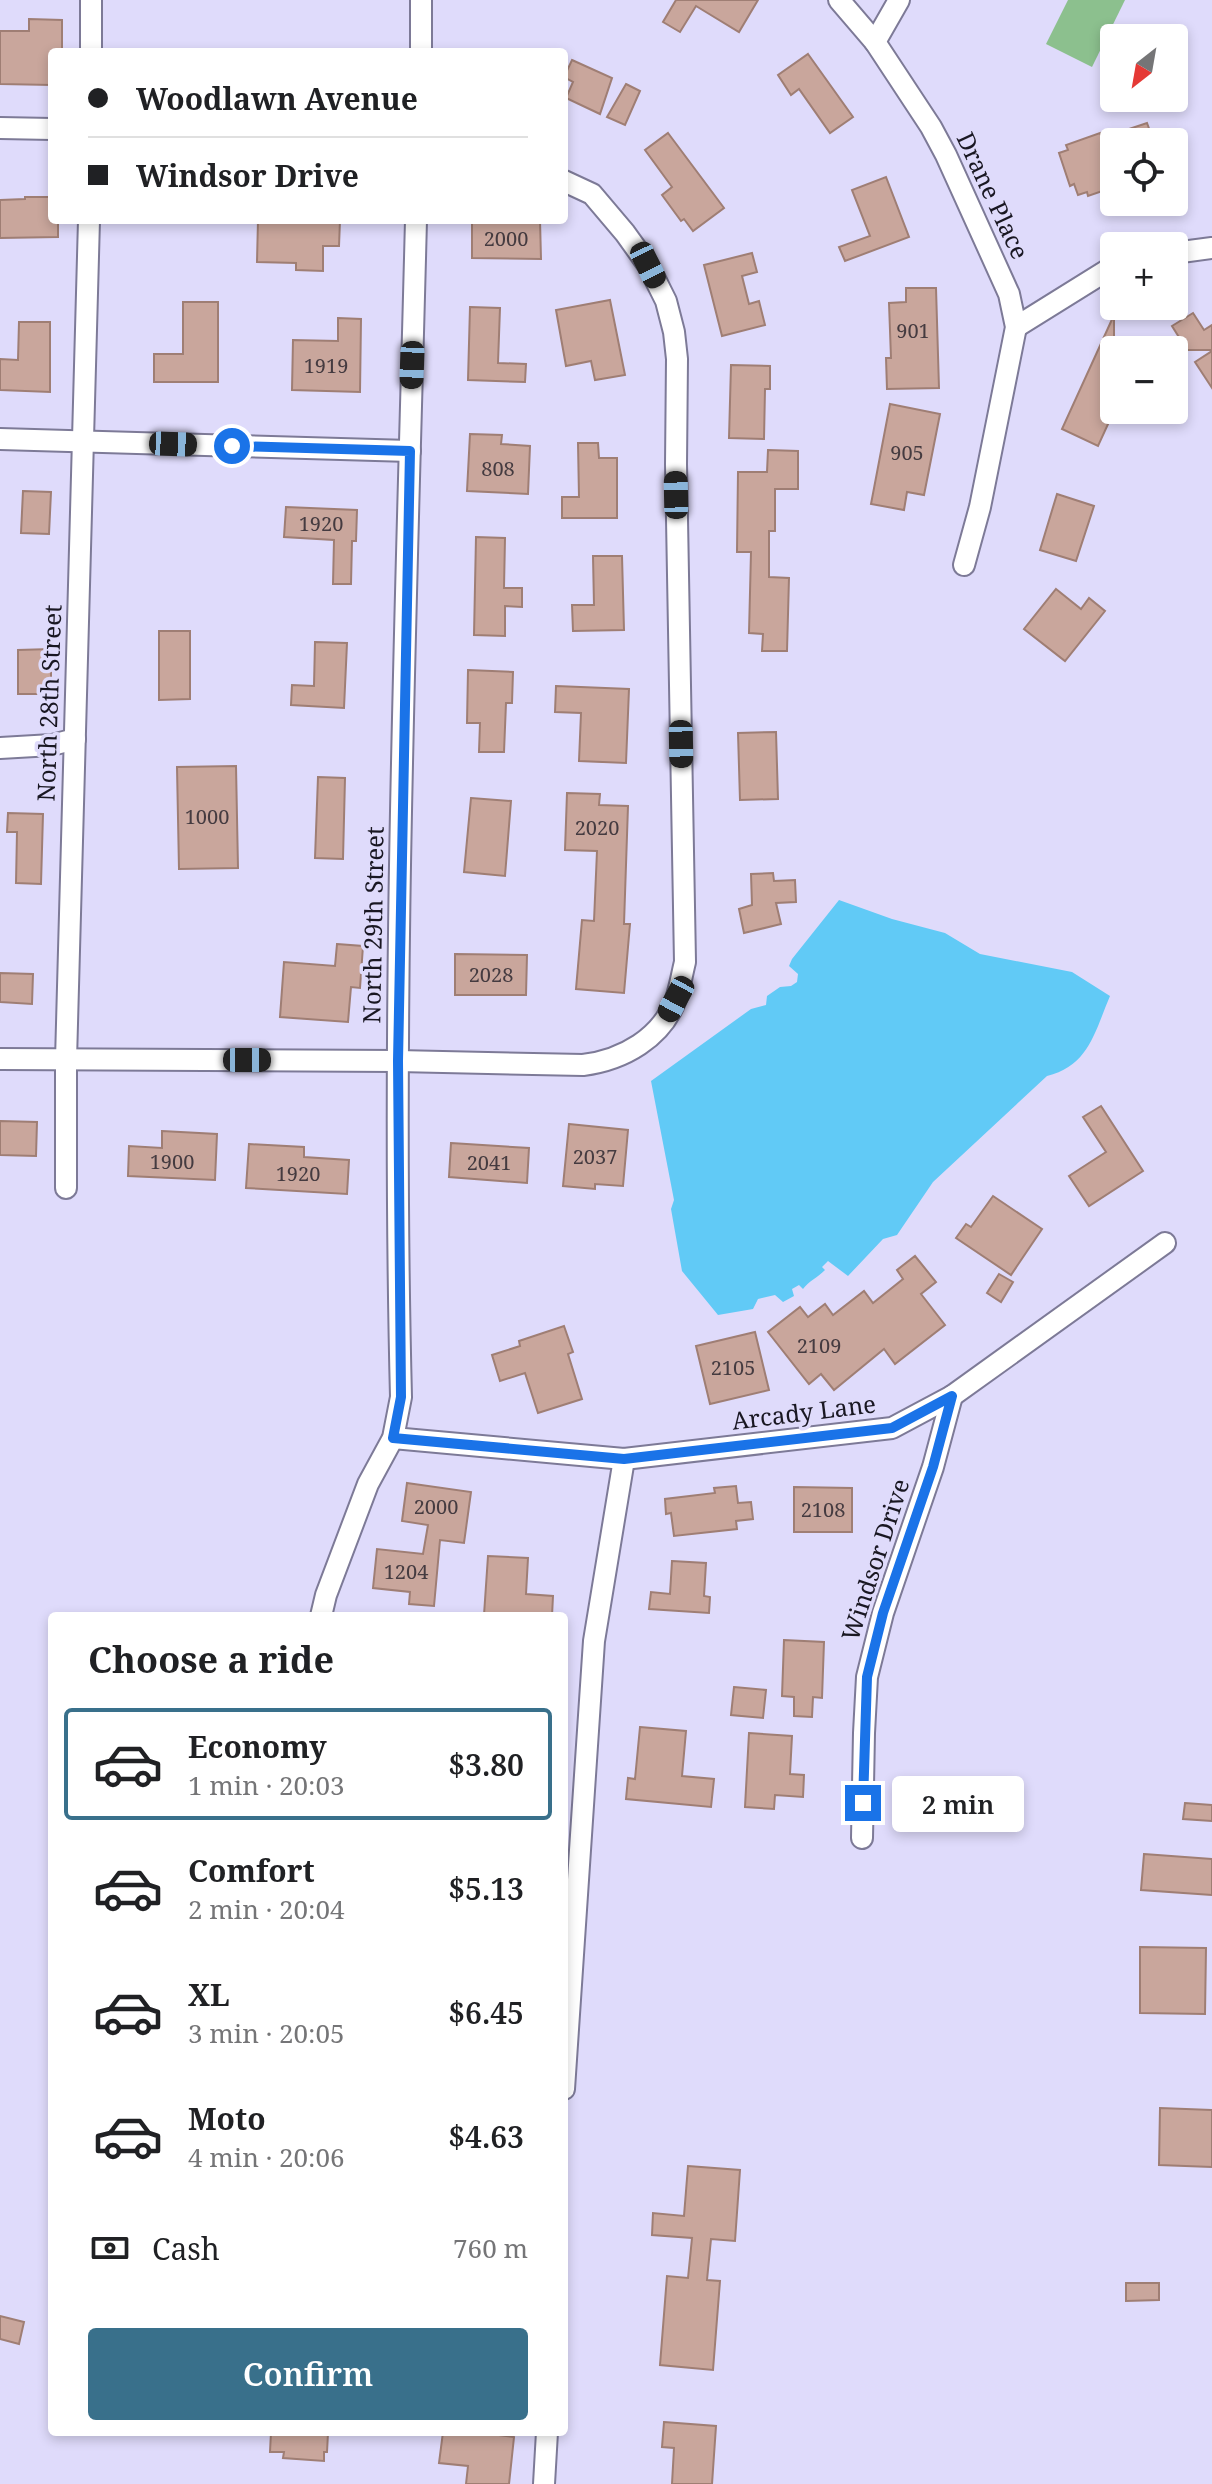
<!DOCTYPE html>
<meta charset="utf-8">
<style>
:root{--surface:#fff;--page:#f6f6f6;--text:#202124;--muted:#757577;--line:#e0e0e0;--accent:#39708b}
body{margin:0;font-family:"Noto Serif",serif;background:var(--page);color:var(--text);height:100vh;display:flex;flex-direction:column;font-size:30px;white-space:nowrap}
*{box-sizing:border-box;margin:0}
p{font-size:26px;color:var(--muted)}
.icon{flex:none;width:44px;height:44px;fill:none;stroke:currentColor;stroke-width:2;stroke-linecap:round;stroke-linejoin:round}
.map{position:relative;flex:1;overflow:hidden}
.sheet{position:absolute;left:48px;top:1612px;width:520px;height:824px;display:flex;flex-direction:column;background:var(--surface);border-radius:8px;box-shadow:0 4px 12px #0003}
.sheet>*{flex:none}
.guide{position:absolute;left:48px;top:48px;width:520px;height:176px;border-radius:8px;box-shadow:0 4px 12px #0003;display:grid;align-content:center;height:176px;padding:0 40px;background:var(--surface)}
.needle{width:52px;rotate:211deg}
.fabs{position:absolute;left:1100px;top:24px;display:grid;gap:16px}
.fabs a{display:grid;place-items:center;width:88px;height:88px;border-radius:8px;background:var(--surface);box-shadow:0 4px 12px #0003;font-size:40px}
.end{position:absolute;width:36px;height:36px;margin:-18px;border:10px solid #1a73e8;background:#fff;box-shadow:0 0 0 4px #fff}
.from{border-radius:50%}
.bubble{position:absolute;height:56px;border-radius:8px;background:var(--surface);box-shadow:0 4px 12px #0003;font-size:26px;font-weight:600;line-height:56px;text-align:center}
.car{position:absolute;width:24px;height:48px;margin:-24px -12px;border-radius:10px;box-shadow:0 0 6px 2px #0007;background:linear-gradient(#222 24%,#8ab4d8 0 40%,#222 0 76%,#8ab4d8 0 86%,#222 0)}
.guide b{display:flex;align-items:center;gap:28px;height:76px;font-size:30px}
.guide b+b{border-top:2px solid var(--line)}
.guide i{width:20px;height:20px;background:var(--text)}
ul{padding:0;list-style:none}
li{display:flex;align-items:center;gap:24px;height:112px;margin:0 16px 12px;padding:0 24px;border:4px solid transparent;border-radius:8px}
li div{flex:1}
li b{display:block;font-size:30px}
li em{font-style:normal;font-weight:600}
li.selected{border-color:var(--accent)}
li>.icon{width:72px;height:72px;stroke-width:1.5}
h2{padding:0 40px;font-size:36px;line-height:96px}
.pay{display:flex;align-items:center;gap:20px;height:88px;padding:0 40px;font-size:30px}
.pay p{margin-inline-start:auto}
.button{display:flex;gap:16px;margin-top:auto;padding:16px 40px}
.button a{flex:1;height:92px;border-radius:8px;background:var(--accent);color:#fff;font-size:32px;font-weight:600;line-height:92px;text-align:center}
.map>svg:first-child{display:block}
</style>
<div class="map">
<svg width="1212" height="2484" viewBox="0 0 1212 2484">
<rect width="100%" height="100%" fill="#dfdbfb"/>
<path fill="#8cc08e" d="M1068,0H1125L1092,67L1046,44Z"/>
<path fill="#61caf6" d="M839,900L892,919L945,933L980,954L1072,972L1110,996C1095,1031 1089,1066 1047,1076L933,1182L897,1235L883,1239L848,1276L828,1261L822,1267L825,1270C817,1278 809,1281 803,1289L799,1285L792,1289L794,1296L783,1302L775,1295L758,1299L753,1309L718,1315L682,1271L671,1209L674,1200L651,1081L751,1009L766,1005L767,996L780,987L791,986L797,982L798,974L789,966L792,959Z"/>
<g fill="#c9a69c" stroke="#9f7e74" stroke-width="2">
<path d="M676,0H758L739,32L696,6L680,32L663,22Z"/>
<path d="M29,19L62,20V52H52V85L0,84V31H29Z"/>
<path d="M808,54L853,117L830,133L799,89L791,95L778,75Z"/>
<path d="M572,60L612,78L600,114L566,98L573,82L564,77Z"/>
<path d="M626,84L640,91L625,125L607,117Z"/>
<path d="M1147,123L1154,142H1114V187L1088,196L1087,192L1078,195L1074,184L1070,186L1059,153L1068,150L1066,145L1100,133L1102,138Z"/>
<path d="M668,133L724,208L693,231L684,219L681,221L662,195L672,187L645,150Z"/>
<path d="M886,177L909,237L845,261L839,247L870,236L852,190Z"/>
<path d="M25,197H52V220H58V237L0,238V200L25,199Z"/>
<path d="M258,220H340L339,246H323V271L296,270V263L257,262Z"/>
<path d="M472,220H540L541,259L472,258Z"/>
<path d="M752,253L757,272L742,276L749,304L759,301L765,325L722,336L704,265Z"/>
<path d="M906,288H936L939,388L887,389L886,358H891L889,303L906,302Z"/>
<path d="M610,300L625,375L595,380L591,361L566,366L556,310Z"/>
<path d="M183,302H218V382H154V354H183Z"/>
<path d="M470,307L500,308L498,363L526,364L525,382L468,380Z"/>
<path d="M1193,313L1204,330L1212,325V350H1187L1172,326Z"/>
<path d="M1114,315V411L1098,446L1062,429Z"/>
<path d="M338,318L361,319L360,392L292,390L293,340L338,341Z"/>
<path d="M19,322H50V392L0,390V359L18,360Z"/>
<path d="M1212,351V388L1195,362Z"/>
<path d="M731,365L770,366V389H765L764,439L729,438Z"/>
<path d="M890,404L940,414L924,495L907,492L904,510L871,504Z"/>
<path d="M470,434L502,435L501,444L530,446L528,494L467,491Z"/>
<path d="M578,443H598L599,458H617V518H562V497H579Z"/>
<path d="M768,450L798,451V489H775V531H769V577L789,578L787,651H762L763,634L749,633L751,552H737L738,472H767Z"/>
<path d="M23,491L51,492L49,534L21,533Z"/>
<path d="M1057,494L1094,506L1076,561L1040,550Z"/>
<path d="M286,507L357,510L356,541H352L351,584H333L334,540L284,537Z"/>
<path d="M476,537L505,538L504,588H522V607L505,606V636L474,635Z"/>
<path d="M593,556H622L624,630L573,631L572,605H594Z"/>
<path d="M1056,589L1081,609L1089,598L1105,611L1065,661L1024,629Z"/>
<path d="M159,631H190V699L159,700Z"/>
<path d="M315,642L347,643L344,708L291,705L292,685L314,686Z"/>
<path d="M51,649V694H18V650Z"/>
<path d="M468,670L513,672L512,703H506L504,752H479L480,723H467Z"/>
<path d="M556,686L629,689L626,763L579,761L581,713L555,712Z"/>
<path d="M776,732L778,799L740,800L738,733Z"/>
<path d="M236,766L238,868L179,869L177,767Z"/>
<path d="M318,777L345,778L343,859L315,858Z"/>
<path d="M567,793L600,794L599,805L628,806L624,924H630L624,993L576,989L582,920L594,921L597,851L565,850Z"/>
<path d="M471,798L511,801L505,876L464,872Z"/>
<path d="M8,813L43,814L41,884L16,883L17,832H7Z"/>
<path d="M773,873L774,881L795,880L796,902L776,903L781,924L744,933L739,909L752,905L751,874Z"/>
<path d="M337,944L363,946L360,988L351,987L348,1022L280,1017L284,962L335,966Z"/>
<path d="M455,954L527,955L526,995H455Z"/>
<path d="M0,973L33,974L32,1004L0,1002Z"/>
<path d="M1101,1106L1143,1171L1089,1206L1069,1176L1106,1152L1083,1117Z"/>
<path d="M0,1121L37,1122L36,1156L0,1155Z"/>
<path d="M569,1124L628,1130L623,1186L595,1184V1189L563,1186Z"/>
<path d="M162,1131L217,1134L215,1180L128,1176L129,1146L162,1148Z"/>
<path d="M451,1143L529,1148L527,1183L449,1177Z"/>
<path d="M249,1144L304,1147V1157L349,1160L347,1194L246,1188Z"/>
<path d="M993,1196L1042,1229L1011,1275L956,1238L966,1224L971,1227Z"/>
<path d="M915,1256L936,1282L921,1294L945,1325L895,1364L884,1349L834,1390L821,1374L809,1384L768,1332L800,1307L808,1317L825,1304L833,1315L864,1291L873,1303L903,1279L897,1270Z"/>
<path d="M999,1274L1013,1282L1001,1302L987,1293Z"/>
<path d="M564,1326L573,1352L568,1354L582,1399L538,1413L525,1373L500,1381L492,1355L520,1346L519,1341Z"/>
<path d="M755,1332L769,1390L710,1404L696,1346Z"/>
<path d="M407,1483L471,1492L464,1543L440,1540L434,1606L409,1604L410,1592L373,1588L377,1549L423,1554L428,1525L402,1521Z"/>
<path d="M736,1486L738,1503L751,1502L753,1519L736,1521L737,1529L674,1536L671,1513L666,1514L665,1499L715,1493L714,1488Z"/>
<path d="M794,1487L852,1488V1532H794Z"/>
<path d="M488,1556L528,1558L526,1594L553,1596L552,1616L484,1615Z"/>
<path d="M672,1561L706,1563L704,1596L710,1597L709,1613L649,1609L651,1592L670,1594Z"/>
<path d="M784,1640L824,1642L822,1698L813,1697L812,1717L794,1716V1697L782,1696Z"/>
<path d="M734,1687L766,1690L763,1718L731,1715Z"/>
<path d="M640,1727L686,1731L682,1776L714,1779L711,1807L626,1799L628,1778L635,1779Z"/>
<path d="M749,1733L792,1736L790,1774L804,1775L803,1797L775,1795L774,1809L745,1807Z"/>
<path d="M1185,1803L1212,1805V1821L1183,1819Z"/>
<path d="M1144,1854L1212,1859V1895L1141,1890Z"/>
<path d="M1140,1947L1206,1948L1205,2014L1140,2013Z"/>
<path d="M1160,2108L1212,2110V2167L1159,2165Z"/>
<path d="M688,2166L740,2170L735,2241L711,2239L707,2280L720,2281L713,2370L660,2365L667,2276L688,2278L692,2238L652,2235L653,2213L684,2216Z"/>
<path d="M1126,2283H1159V2300L1126,2301Z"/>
<path d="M0,2316L24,2322L19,2344L0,2339Z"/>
<path d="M664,2422L716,2426L712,2484H672L674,2448L662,2447Z"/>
<path d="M271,2432L328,2433L327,2452H324V2461L283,2458L284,2452H270Z"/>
<path d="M443,2432H499L498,2435L514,2437L509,2484H466L468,2466L439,2463Z"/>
</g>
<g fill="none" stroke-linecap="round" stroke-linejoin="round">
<defs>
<g id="minor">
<path d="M91,0V52"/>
<path d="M839,0L875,42L931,127L946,155L1009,294L1016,327L980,507L964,565"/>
<path d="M875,42L899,0"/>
<path d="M421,52V0"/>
<path d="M0,128L52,129"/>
<path d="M1174,253L1212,248"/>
<path d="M1016,327L1114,266"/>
<path d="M0,439L410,451"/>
<path d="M0,748L52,745L75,739"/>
<path d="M0,1059L398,1061L583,1065C623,1060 662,1038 676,999C680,987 682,974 685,962L676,464L677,359L674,332L666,301L648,265L625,233L592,194L564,181"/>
<path d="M66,1188V1060L89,220"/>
<path d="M393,1438L624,1459L892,1428L952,1396L1165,1243"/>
<path d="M321,1616L326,1595L368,1484L393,1438L401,1397C391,1005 406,612 416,220"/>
<path d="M862,1838L864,1733L867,1677L883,1613L933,1467L952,1396"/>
<path d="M564,2089L594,1641L624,1459"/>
<path d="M544,2484L547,2432"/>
</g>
</defs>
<use href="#minor" stroke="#7d7a97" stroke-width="24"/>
<use href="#minor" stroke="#fff" stroke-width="20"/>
</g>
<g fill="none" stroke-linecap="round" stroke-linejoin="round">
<path stroke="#1a73e8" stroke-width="10" d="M232,446L410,451L398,1061L401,1397L393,1438L624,1459L892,1428L952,1396L933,1467L883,1613L867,1677L863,1803"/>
</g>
<g text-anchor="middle" stroke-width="7" stroke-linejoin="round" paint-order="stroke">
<g font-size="20" fill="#453b40">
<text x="506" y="246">2000</text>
<text x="913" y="338">901</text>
<text x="326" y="373">1919</text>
<text x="907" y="460">905</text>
<text x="498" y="476">808</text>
<text x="321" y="531">1920</text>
<text x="207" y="824">1000</text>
<text x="597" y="835">2020</text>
<text x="491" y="982">2028</text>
<text x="595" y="1164">2037</text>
<text x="172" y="1169">1900</text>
<text x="489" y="1170">2041</text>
<text x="298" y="1181">1920</text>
<text x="819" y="1353">2109</text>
<text x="733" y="1375">2105</text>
<text x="436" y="1514">2000</text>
<text x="823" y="1517">2108</text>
<text x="406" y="1579">1204</text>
</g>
<g font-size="24" fill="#191722" stroke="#dfdbfb">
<text transform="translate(992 196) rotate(65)" y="8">Drane Place</text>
<text transform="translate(50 703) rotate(-88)" y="8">North 28th Street</text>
<text transform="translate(374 925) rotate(-89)" y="8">North 29th Street</text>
<text transform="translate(804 1413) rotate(-7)" y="8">Arcady Lane</text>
<text transform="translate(876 1560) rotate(-72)" y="8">Windsor Drive</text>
</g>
</g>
</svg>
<div class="fabs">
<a><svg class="needle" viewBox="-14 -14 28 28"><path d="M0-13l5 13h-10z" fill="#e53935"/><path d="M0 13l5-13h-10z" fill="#757577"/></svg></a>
<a><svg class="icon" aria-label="locate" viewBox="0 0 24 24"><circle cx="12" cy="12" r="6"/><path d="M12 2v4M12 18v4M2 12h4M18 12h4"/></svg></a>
<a>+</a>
<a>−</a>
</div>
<i class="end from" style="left:232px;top:446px"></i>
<i class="end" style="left:863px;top:1803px"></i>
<div class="bubble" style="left:892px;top:1776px;width:132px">2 min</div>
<i class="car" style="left:648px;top:265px;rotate:154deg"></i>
<i class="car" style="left:412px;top:365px;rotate:182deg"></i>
<i class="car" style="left:173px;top:444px;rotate:92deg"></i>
<i class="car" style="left:676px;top:495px;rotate:359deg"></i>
<i class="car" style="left:681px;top:744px;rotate:179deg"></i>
<i class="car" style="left:676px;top:999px;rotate:208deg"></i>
<i class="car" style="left:247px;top:1060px;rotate:90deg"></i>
<div class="guide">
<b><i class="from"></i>Woodlawn Avenue</b>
<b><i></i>Windsor Drive</b>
</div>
<section class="sheet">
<h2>Choose a ride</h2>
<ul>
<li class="selected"><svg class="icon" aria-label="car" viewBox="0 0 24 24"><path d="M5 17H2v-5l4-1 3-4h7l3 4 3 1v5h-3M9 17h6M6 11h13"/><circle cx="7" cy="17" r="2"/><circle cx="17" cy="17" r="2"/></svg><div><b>Economy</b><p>1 min · 20:03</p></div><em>$3.80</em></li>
<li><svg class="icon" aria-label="car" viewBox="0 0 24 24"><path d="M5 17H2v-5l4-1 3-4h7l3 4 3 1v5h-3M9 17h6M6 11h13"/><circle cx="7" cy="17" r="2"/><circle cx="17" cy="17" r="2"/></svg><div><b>Comfort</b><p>2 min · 20:04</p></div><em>$5.13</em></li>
<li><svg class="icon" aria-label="car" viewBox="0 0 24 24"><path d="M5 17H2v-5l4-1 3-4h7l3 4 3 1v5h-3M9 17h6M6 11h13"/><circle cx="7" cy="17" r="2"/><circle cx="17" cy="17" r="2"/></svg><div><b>XL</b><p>3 min · 20:05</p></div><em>$6.45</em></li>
<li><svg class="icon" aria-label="car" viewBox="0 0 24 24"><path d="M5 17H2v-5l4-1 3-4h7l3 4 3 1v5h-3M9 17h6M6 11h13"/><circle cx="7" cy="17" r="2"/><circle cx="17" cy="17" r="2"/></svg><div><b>Moto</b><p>4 min · 20:06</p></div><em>$4.63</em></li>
</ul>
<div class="pay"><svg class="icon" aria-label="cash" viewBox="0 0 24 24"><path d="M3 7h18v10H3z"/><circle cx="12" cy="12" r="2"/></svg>Cash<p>760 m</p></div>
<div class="button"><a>Confirm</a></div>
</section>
</div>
